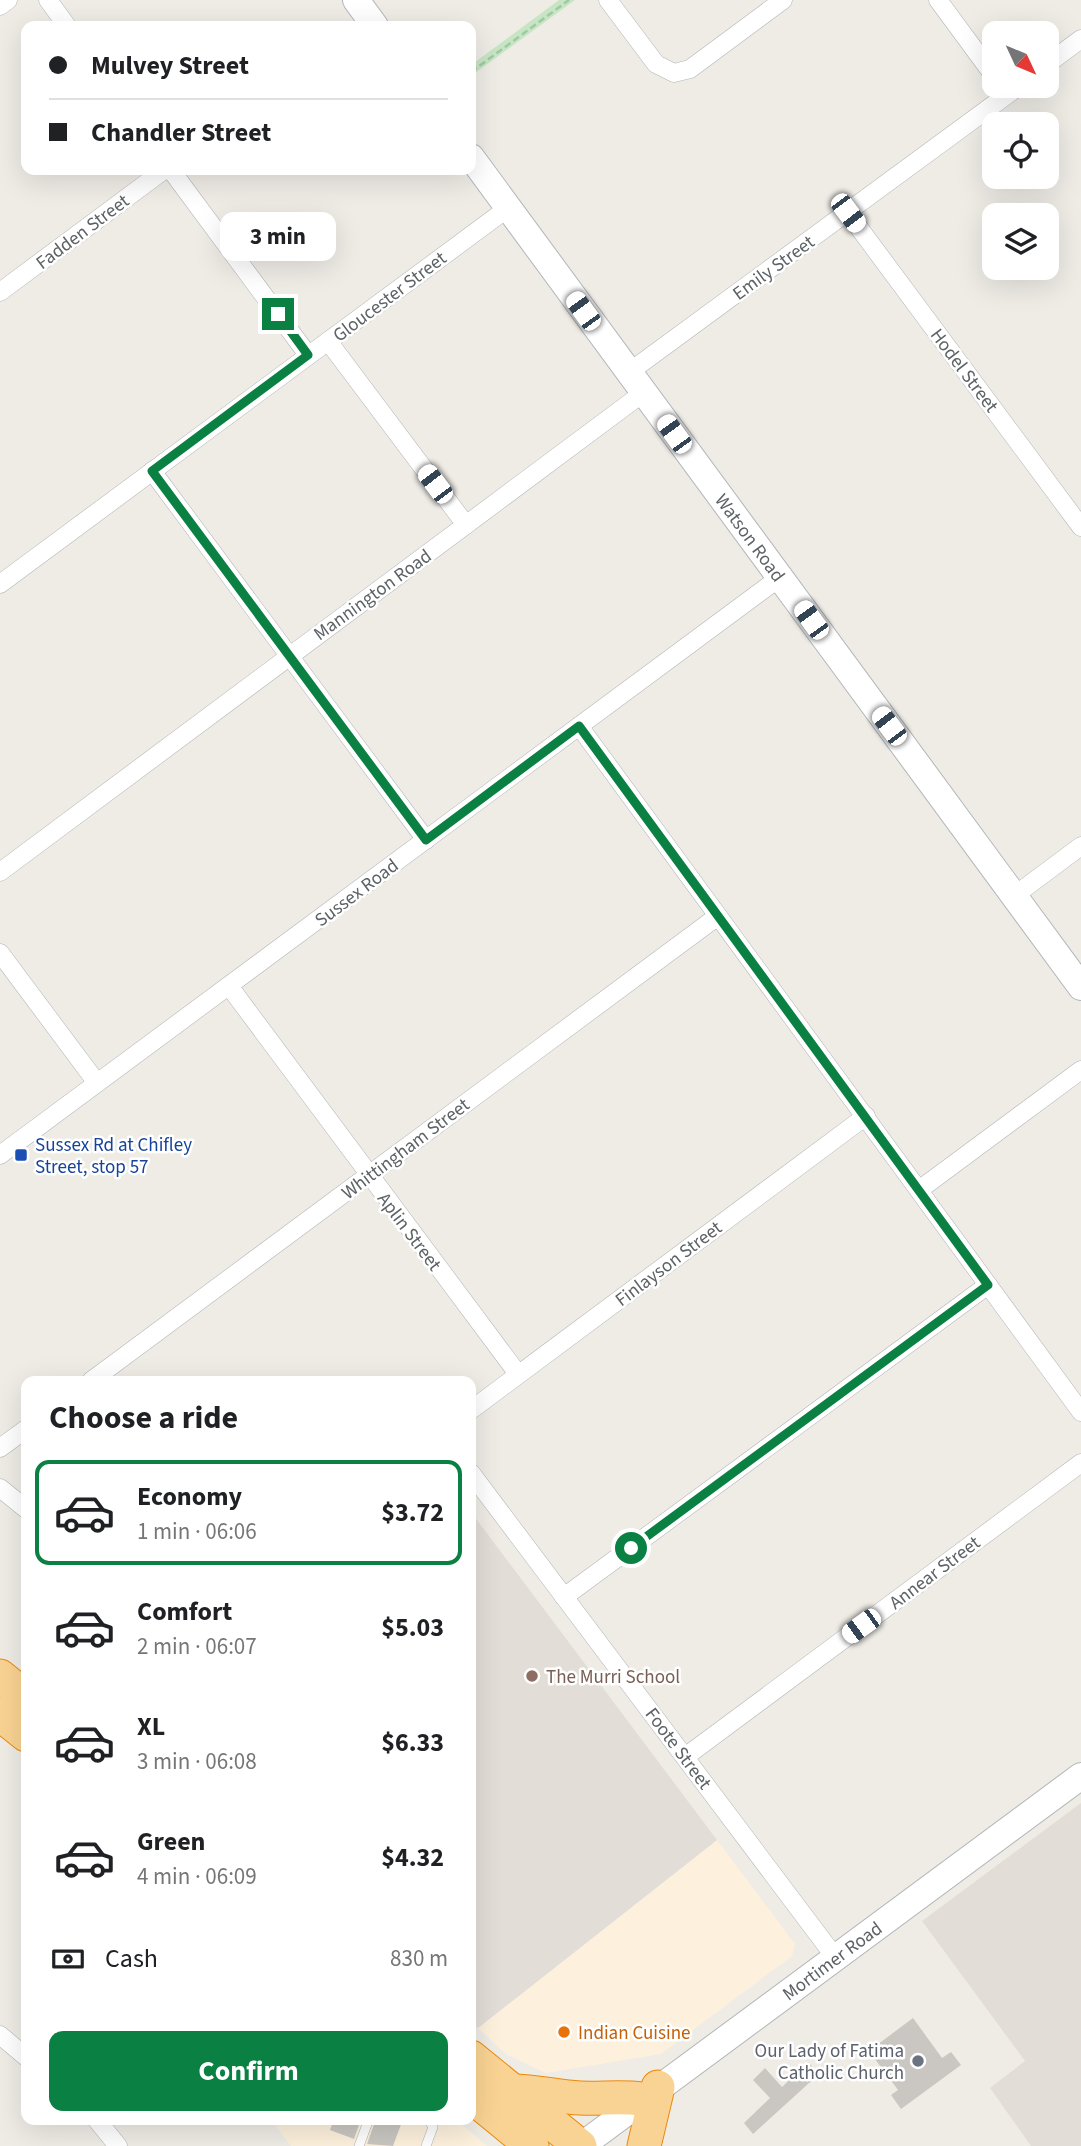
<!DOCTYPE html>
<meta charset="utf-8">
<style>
:root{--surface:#fff;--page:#f6f6f6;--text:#202124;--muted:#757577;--line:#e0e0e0;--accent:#0b8043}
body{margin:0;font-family:"Source Sans 3",sans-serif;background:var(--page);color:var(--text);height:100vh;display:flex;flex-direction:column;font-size:26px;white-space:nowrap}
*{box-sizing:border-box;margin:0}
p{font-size:23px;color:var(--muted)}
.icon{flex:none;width:38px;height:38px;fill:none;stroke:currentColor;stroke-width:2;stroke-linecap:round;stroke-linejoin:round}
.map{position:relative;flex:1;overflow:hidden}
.panel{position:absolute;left:21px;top:1376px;width:455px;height:749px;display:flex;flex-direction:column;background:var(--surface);border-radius:14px;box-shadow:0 7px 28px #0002}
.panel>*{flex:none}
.guide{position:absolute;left:21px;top:21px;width:455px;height:154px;border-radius:14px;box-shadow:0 7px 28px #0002;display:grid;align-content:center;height:154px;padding:0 28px;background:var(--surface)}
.needle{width:46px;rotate:134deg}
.buttons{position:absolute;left:982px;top:21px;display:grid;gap:14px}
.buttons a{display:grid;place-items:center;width:77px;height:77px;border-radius:14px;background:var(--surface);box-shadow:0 7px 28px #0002;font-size:35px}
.end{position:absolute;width:32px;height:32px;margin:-16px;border:9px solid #0b8043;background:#fff;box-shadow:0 0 0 4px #fff}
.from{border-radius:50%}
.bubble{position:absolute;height:49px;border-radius:14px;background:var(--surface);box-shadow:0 7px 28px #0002;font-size:23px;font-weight:700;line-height:49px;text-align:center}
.car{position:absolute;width:21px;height:42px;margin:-21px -10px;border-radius:9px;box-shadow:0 0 5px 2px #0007;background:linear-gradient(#fff 24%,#345 0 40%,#fff 0 76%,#345 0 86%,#fff 0)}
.guide b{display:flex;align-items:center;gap:24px;height:66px;font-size:26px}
.guide b+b{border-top:2px solid var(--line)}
.guide i{width:18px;height:18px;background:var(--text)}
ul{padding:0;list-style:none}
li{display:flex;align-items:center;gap:21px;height:105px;margin:0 14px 10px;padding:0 14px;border:4px solid transparent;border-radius:14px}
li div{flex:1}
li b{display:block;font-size:26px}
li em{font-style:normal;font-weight:700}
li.selected{border-color:var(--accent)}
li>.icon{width:63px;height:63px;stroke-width:1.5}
h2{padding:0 28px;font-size:32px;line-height:84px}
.pay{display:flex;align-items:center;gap:18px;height:77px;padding:0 28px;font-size:26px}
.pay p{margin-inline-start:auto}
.button{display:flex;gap:14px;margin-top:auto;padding:14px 28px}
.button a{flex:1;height:80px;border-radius:14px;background:var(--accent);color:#fff;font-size:28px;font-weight:700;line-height:80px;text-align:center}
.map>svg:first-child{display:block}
</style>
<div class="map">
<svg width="1081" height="2146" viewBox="0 0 1081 2146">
<rect width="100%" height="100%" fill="#efece6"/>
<g fill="#fdf1dd">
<path d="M717,1840L795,1944L792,1956L661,2054L546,2073L506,2054L478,2028Z"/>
<path d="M282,2119H455L487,2146H291L275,2125Z"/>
</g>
<g fill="#e2ddd7">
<path d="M471,1512L717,1840L478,2028L471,2022Z"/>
<path d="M1081,1803V2146H1031L990,2088L1025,2061L922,1921Z"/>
</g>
<path fill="#c7e5c3" d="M559,0H575L471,76V65Z"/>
<g fill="#cac7c2">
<path d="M913,2018L942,2058L951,2052L961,2065L901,2109L891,2095L898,2090L869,2051Z"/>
<path d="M808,2062L819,2074L753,2134L744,2123L770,2098L753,2080L765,2068L782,2087Z"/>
<path d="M334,2119H361L354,2139L330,2130Z"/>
<path d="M376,2119H403L393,2146L367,2144Z"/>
</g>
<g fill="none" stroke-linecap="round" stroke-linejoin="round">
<defs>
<g id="lane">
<path d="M359,2146L369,2119"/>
<path d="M426,2146L433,2127L428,2119"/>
</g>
<g id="street">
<path d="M48,0L67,26"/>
<path d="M608,0L656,64L674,73L690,69L783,0"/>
<path d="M938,0L994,76"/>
<path d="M0,6L8,0"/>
<path d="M1046,65L1081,39"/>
<path d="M171,170L308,355"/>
<path d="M848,213L1081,527"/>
<path d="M0,292L164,170"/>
<path d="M328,341L466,525"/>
<path d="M628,373L1019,86"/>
<path d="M152,471L426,840"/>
<path d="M0,584L508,208"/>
<path d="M579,726L1081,1412"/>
<path d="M0,872L643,393"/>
<path d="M1014,896L1081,846"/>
<path d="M0,953L97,1083"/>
<path d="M229,986L518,1374"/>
<path d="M0,1155L779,578"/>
<path d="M919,1190L1081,1070"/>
<path d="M91,1381L718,916"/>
<path d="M471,1410L866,1116"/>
<path d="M0,1448L26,1429"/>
<path d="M471,1473L835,1957"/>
<path d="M0,1488L26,1509"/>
<path d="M564,1597L988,1285"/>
<path d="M685,1757L1081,1463"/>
<path d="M0,2035L26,2057"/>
<path d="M96,2119L118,2146"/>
</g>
<g id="secondary">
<path d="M356,0L375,26"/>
<path id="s1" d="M471,157L1081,987"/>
<path id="s2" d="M581,2146L1081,1776"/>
</g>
<g id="highway">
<path d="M0,1676L26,1697"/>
<path d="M0,1714L26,1735"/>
<path d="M471,2057L580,2146"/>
<path d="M513,2091C536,2091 558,2097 580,2098C602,2099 620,2096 642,2099"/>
<path d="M471,2096L532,2146"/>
<path d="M644,2146L658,2087"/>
</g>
</defs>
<use href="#lane" stroke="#b1b4b7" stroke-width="10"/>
<use href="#street" stroke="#b1b4b7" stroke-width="19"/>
<use href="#secondary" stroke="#b2b6ba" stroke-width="28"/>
<use href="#highway" stroke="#ec8909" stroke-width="35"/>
<path stroke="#9ec9a5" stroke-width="2.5" stroke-dasharray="7 3.5" stroke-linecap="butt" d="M471,72L569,0"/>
<use href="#lane" stroke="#fff" stroke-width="9"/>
<use href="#street" stroke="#fff" stroke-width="18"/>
<use href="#secondary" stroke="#fff" stroke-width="26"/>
<use href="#highway" stroke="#f9d393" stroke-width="33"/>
</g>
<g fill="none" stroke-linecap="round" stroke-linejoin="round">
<path stroke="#0b8043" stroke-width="9" d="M278,314L308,355L152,471L426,840L579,726L988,1285L631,1548"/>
</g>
<rect fill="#1a4fb4" stroke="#fff" stroke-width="2.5" x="14" y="1148" width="14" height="14" rx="3.5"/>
<circle fill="#8d6e63" stroke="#fff" stroke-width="2.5" cx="532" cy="1676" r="7"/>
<circle fill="#e8710a" stroke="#fff" stroke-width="2.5" cx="564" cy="2032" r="7"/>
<circle fill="#6b7280" stroke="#fff" stroke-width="2.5" cx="918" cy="2061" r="7"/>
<g text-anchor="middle" stroke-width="5" stroke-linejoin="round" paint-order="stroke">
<g font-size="19" fill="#5d6265" stroke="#fff">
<text transform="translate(82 231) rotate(-37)" y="7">Fadden Street</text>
<text transform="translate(773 267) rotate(-36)" y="7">Emily Street</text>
<text transform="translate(389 296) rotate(-37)" y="7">Gloucester Street</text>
<text transform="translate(965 370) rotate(53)" y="7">Hodel Street</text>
<text dy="7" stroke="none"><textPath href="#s1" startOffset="472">Watson Road</textPath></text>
<text transform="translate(372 594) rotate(-36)" y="7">Mannington Road</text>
<text transform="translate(356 892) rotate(-37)" y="7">Sussex Road</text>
<text transform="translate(405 1148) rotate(-37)" y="7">Whittingham Street</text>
<text transform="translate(410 1231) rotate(53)" y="7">Aplin Street</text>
<text transform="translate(668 1263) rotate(-37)" y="7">Finlayson Street</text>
<text transform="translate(934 1572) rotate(-37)" y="7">Annear Street</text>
<text transform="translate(679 1748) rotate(53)" y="7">Foote Street</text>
<text dy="7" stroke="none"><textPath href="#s2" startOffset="312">Mortimer Road</textPath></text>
</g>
<g font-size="19" fill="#164399" stroke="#fff" text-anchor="start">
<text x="35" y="1151">Sussex Rd at Chifley<tspan x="35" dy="22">Street, stop 57</tspan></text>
</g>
<g font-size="19" fill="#785e54" stroke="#fff" text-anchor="start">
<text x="546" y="1683">The Murri School</text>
</g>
<g font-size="19" fill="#c56008" stroke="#fff" text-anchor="start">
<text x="578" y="2039">Indian Cuisine</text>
</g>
<g font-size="19" fill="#5b616d" stroke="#fff" text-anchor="end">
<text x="904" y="2057">Our Lady of Fatima<tspan x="904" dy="22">Catholic Church</tspan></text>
</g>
</g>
</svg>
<div class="buttons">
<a><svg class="needle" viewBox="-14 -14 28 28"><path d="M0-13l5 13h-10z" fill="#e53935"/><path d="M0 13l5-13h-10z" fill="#757577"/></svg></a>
<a><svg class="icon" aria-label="locate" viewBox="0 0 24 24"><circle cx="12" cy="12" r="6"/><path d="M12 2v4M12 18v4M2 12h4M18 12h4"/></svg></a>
<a><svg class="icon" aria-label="layers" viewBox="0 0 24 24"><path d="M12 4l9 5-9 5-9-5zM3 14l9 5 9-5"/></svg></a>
</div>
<i class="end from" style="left:631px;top:1548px"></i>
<i class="end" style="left:278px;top:314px"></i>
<div class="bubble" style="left:220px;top:212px;width:116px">3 min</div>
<i class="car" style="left:848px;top:213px;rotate:143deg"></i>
<i class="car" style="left:583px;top:311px;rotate:324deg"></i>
<i class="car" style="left:674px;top:434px;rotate:324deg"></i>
<i class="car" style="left:435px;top:484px;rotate:323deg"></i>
<i class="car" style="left:811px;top:620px;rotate:324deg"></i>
<i class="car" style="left:889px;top:726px;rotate:323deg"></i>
<i class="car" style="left:861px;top:1626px;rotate:234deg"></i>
<div class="guide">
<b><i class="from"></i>Mulvey Street</b>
<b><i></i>Chandler Street</b>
</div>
<section class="panel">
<h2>Choose a ride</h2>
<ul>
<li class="selected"><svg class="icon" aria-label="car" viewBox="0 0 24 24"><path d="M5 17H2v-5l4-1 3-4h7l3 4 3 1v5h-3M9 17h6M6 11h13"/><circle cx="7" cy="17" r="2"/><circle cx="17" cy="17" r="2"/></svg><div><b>Economy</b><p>1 min · 06:06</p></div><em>$3.72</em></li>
<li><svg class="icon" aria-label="car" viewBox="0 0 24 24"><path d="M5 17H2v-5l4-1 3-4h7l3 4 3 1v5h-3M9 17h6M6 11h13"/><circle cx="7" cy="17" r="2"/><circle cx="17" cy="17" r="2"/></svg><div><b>Comfort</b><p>2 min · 06:07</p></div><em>$5.03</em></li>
<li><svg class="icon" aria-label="car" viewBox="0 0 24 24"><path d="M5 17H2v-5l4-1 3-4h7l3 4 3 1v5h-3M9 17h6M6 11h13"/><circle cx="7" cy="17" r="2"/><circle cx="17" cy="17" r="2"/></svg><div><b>XL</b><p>3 min · 06:08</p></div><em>$6.33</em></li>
<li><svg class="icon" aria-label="car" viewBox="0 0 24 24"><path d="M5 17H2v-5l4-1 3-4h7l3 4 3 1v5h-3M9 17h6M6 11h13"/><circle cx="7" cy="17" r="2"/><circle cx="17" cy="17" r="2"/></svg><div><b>Green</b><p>4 min · 06:09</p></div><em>$4.32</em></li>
</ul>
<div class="pay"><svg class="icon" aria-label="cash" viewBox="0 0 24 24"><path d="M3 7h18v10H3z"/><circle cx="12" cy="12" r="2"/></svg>Cash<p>830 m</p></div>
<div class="button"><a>Confirm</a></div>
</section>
</div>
